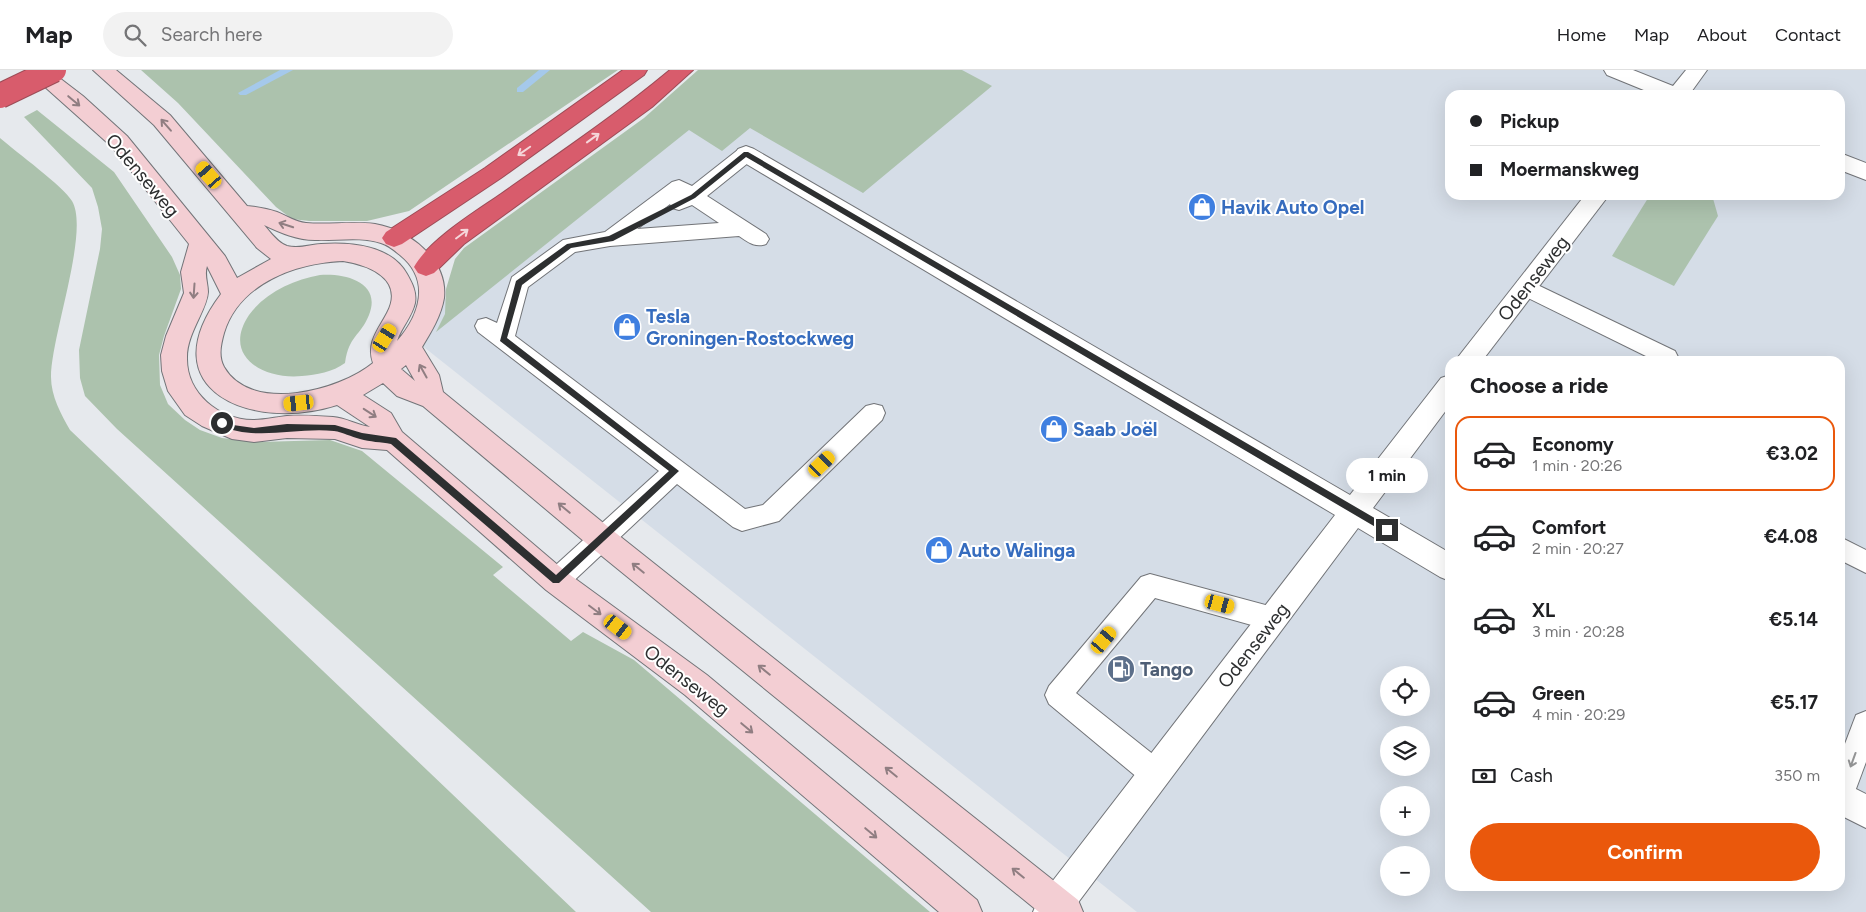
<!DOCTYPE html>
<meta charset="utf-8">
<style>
:root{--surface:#fff;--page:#f2f2f2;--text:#202124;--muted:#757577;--line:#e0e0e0;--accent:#ea580c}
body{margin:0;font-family:Figtree,sans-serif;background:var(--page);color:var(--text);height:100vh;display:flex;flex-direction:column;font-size:19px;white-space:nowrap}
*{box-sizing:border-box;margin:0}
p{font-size:16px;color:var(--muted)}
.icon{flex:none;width:28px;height:28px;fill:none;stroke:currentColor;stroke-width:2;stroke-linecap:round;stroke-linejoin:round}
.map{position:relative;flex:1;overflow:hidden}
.details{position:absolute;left:1445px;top:286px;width:400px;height:535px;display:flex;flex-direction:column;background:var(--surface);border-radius:15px;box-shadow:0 5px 20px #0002}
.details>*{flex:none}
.guide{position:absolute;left:1445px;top:20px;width:400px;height:110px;border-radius:15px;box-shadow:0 5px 20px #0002;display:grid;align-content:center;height:110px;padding:0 25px;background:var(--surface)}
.fabs{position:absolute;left:1380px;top:596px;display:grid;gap:10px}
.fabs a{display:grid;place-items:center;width:50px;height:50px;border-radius:50%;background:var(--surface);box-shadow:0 5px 20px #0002;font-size:25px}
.end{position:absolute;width:22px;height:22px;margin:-11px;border:6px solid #2d2f30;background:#fff;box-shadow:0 0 0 2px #fff}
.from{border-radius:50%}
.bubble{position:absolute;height:35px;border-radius:18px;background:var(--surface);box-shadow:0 5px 20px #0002;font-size:16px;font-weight:700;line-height:35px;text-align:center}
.car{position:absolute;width:15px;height:30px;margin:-15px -8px;border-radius:6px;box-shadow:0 0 4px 1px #0007;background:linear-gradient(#f5c518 24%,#345 0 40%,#f5c518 0 76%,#345 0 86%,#f5c518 0)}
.guide b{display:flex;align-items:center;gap:18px;height:48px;font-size:19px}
.guide b+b{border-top:1px solid var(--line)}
.guide i{width:12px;height:12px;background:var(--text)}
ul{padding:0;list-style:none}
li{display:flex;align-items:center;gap:15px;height:75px;margin:0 10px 8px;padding:0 15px;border:2px solid transparent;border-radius:15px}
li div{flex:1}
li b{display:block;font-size:19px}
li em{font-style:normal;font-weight:700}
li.active{border-color:var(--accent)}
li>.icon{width:45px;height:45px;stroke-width:1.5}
h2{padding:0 25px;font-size:22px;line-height:60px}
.pay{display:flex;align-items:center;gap:12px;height:55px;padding:0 25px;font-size:19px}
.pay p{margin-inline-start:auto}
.action{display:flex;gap:10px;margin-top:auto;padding:10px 25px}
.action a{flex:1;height:58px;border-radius:30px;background:var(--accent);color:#fff;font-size:20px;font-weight:700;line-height:58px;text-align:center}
header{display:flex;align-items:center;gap:30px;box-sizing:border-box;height:70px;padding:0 25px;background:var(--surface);border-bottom:1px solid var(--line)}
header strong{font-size:24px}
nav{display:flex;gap:28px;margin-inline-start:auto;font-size:18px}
.search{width:350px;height:45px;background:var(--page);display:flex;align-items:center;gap:12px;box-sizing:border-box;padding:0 18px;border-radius:28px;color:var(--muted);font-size:19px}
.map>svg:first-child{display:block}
</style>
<header>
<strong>Map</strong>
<div class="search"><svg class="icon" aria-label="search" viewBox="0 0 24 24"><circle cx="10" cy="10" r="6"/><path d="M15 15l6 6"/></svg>Search here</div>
<nav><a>Home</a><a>Map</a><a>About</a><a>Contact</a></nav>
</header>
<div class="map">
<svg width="1866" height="842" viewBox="0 0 1866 842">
<rect width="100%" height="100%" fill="#e6e9ed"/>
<path fill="#d5dde7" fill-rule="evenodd" d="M718,0H1866V842H1137L420,274L443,231L704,22ZM1450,25H1840V125H1450ZM1450,291H1840V816H1450ZM1389,605H1421V638H1389ZM1389,665H1421V698H1389ZM1389,725H1421V758H1389ZM1389,785H1421V818H1389Z"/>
<g fill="#acc2ad">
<path d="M141,0H618L409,141L367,151H309L292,149L276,137L178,33Z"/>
<path d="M698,0H962L992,16L863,123L750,58L722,81L689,60L436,262L445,244L446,219L455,189L464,178L644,48Z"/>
<path d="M37,40L114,102L172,187L180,205L181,219L164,266L159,285L160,315L168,334L185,350L200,360L222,368L259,372L330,370L362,381L503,497L493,505L571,571L583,562L634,590L930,842H651L117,359L85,326L80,308L79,280L100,179L102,159L98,137L92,118L24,47Z"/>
<path d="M0,68C16,82 63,116 72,131C90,161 51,266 51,307C51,326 61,344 70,360L576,842H0Z"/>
<path d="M1650,125H1712L1718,146L1674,216L1612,186Z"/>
<path d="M320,205C345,203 382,212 369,245C360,267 349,265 345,293C333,302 316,305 302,306C265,310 221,287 249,245C266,222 293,210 320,205Z"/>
</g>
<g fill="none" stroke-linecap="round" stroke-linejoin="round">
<g fill="#a5c9eb" fill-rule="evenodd">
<path d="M280,0H293L246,25H240L238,23Z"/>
<path d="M539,0H550L523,22H517V18Z"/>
</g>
<defs>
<g id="lane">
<path d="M746,77L753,79L756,84L753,89L707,126L766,164L769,169L766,174C755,178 748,172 739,166L610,176L575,182L528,217L515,266L745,439L763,435L866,336L874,334L882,336L885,343L882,350L779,451L742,461L733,457L677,414L565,519L556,522L547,519L543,511L547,503L659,401L478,262L475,256L478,250L486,248L497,253L512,207L563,170L605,162L672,112L679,110L692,116L739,79ZM670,134L672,138L679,140L692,135L719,153L637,159Z"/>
<path d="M1525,209L1675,281L1678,287L1676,291H1656L1518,223L1515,217L1518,211Z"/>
<path d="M1840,467L1866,480V503L1840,490Z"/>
<path d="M1150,504L1273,537L1282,541L1286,549L1282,557L1273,561L1155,528L1076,623L1164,693L1168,703L1164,713L1154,717L1144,713L1049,634L1045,625L1049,616L1141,507Z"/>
<path d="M1866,641V692L1850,735L1840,739V687L1856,645Z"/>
</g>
<g id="street">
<path d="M1604,0H1633L1673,16L1686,0H1707L1689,25H1656L1607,5Z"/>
<path d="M746,76L754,79L1350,425L1441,308L1450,305V335L1373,438L1450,483V511L1440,507L1358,458L1071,842H1033L1038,830L1335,445L738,89L735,84L738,79Z"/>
<path d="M1840,83L1866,93V110L1840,100Z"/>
<path d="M1585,125H1609L1482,291H1455Z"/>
<path d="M1840,711L1866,724V758L1840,745Z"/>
</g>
<path id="secondary" d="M26,0H49L83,26L127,66L225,186L237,208L271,189L257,178L154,55L93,0H116L170,45L247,136C258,137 268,139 277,142C287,146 296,152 306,153C329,155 352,151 375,154C409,160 448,189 444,228C441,246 431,262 422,277L439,305L443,322L612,460L1078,830L1083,842H1039L592,478L423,336L397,326L383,313L363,325L391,343L402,362L566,502L707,605L977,830L982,842H939L685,625L546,520L387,380L362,378L335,369L287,368L254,372L232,369L202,356L185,345L168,321L162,301L161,285L166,266L184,223L181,202L189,174L111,76ZM264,155C281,163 297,170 315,170C336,171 360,166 381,173C388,175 394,180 400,185C431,210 420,245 397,271C401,258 412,247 415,233C417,222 412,213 407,204C391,175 350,172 321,174C308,175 300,179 287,176C278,173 270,162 264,155ZM343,191C369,195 405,209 387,243C378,260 366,273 373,293C339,321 251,344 224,297C218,286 221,274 224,263C239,213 296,193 343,191ZM207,196L221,224C148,321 253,362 337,335L370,357C357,355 346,348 333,347C318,346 302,345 287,346C276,347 265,350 253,350C218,349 186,323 187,287C187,263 207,240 208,222C208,213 204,205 207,196ZM406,295L415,311L401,299Z"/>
<g id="highway">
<path d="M623,0H647L644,5L501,108L402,174L394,177L386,174L382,168L386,162L485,98Z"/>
<path d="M670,0H693L652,37L464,174L434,203L426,206L418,203L414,197C429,170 475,142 501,124C558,84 616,45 670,0Z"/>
</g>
</defs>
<use href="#lane" stroke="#727478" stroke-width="2"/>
<use href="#street" stroke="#727478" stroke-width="2"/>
<use href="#secondary" stroke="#727478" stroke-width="2"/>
<use href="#highway" stroke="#9c4c57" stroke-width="2"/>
<use href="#lane" fill="#fff" fill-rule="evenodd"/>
<use href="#street" fill="#fff" fill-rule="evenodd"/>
<use href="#secondary" fill="#f3ced3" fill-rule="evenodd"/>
<use href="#highway" fill="#d85c6c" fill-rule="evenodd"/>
<defs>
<path id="highway-bridge" d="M0,26L54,0"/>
</defs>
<use href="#highway-bridge" stroke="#9c4c57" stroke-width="26" stroke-linecap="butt"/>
<use href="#highway-bridge" stroke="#d85c6c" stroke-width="24"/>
</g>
<defs><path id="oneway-shaft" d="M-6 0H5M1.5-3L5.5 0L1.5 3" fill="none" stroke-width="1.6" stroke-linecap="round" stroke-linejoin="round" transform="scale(1.25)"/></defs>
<g stroke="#907e82">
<use href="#oneway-shaft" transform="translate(74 31) rotate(40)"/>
<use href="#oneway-shaft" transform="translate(166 55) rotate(-131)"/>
<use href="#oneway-shaft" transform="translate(286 155) rotate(-162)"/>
<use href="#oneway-shaft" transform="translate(194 221) rotate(94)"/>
<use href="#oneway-shaft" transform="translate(423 301) rotate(-119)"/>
<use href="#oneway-shaft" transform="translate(370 343) rotate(33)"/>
<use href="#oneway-shaft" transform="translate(564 438) rotate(-140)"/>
<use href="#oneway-shaft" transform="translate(638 498) rotate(-141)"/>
<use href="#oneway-shaft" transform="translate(595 540) rotate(37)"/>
<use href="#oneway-shaft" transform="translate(764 600) rotate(-141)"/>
<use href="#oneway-shaft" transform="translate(747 658) rotate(40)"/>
<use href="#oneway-shaft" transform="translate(891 702) rotate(-141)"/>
<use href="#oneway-shaft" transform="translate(871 763) rotate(40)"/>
<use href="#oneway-shaft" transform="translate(1018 803) rotate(-141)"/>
</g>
<g stroke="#f5d6da">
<use href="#oneway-shaft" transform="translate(593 68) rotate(-36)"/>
<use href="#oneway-shaft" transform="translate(524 81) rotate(145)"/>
<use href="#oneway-shaft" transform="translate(462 164) rotate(-37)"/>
</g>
<use stroke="#969798" href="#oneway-shaft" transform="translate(1853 690) rotate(110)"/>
<path fill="#2d2f30" d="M744,82H748L1390,457V462H1384L746,87L695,128L613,171L571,178L522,215L507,268L679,401L559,513H553L391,374C381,372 370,372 360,369C351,367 343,362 334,361C295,357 255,372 219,355L218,353L222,350L233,355L254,358L287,354L335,355L362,363L396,368L556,505L669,401L500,271L516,211L567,174L609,166L691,125Z"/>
<defs>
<symbol id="shop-disc" viewBox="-11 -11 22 22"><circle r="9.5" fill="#3f7fe0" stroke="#fff"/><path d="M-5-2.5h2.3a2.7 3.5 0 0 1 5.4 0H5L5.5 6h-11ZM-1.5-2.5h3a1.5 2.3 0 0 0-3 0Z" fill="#fff"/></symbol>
<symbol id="fuel-disc" viewBox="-11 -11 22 22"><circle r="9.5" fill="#5c6f8a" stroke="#fff"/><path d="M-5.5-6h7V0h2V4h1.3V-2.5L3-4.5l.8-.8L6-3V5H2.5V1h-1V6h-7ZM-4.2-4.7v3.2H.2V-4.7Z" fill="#fff"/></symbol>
</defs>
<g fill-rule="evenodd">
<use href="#shop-disc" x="1186" y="121" width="32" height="32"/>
<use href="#shop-disc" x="611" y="241" width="32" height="32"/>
<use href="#shop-disc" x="1038" y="343" width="32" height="32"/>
<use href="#shop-disc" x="923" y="464" width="32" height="32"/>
<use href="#fuel-disc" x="1105" y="583" width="32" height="32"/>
</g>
<g text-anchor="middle" stroke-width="4" stroke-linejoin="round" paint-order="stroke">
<g font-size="19" fill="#2d2f30" stroke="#fff">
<text transform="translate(143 105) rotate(50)" y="7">Odenseweg</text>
<text transform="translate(1533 208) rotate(-52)" y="7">Odenseweg</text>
<text transform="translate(1253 575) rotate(-52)" y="7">Odenseweg</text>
<text transform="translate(687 610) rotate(38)" y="7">Odenseweg</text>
</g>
<g font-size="19" font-weight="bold" fill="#366cbe" stroke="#fff" text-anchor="start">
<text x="1221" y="144">Havik Auto Opel</text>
<text x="646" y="253">Tesla<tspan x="646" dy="22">Groningen-Rostockweg</tspan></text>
<text x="1073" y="366">Saab Joël</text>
<text x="958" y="487">Auto Walinga</text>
</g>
<g font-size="19" font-weight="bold" fill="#4e5e75" stroke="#fff" text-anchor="start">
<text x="1140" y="606">Tango</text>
</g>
</g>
</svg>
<div class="fabs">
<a><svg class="icon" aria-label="locate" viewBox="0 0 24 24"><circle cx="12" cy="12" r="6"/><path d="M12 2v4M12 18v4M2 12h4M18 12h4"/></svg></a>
<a><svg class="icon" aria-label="layers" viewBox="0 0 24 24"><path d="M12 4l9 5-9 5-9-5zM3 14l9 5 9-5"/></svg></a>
<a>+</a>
<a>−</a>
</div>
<i class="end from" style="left:222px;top:353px"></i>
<i class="end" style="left:1387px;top:460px"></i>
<div class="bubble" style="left:1346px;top:388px;width:82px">1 min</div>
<i class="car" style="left:209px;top:105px;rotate:319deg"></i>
<i class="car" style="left:385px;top:268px;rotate:32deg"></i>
<i class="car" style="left:299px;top:333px;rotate:264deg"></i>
<i class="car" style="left:822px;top:394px;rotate:46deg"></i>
<i class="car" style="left:1220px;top:534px;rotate:105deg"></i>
<i class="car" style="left:618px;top:557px;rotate:127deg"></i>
<i class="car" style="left:1104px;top:570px;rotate:40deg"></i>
<div class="guide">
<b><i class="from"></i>Pickup</b>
<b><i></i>Moermanskweg</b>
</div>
<section class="details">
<h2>Choose a ride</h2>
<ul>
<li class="active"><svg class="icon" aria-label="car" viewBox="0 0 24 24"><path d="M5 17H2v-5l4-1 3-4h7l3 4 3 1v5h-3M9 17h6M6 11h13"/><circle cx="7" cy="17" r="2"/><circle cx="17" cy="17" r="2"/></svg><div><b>Economy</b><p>1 min · 20:26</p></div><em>€3.02</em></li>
<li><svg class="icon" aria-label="car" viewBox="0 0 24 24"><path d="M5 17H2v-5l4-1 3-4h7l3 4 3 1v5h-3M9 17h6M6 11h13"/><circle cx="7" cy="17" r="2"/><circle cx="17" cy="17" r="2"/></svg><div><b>Comfort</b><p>2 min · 20:27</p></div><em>€4.08</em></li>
<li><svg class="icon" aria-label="car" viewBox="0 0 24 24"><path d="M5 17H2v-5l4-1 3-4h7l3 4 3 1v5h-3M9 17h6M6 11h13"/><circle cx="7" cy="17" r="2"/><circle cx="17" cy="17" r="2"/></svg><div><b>XL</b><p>3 min · 20:28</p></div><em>€5.14</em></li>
<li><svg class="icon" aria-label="car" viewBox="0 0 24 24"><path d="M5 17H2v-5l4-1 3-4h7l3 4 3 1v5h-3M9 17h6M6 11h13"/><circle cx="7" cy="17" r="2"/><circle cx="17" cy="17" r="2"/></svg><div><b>Green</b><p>4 min · 20:29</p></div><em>€5.17</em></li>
</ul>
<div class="pay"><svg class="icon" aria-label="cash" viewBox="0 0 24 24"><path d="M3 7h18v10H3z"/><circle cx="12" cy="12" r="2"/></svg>Cash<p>350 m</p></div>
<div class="action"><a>Confirm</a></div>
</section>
</div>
